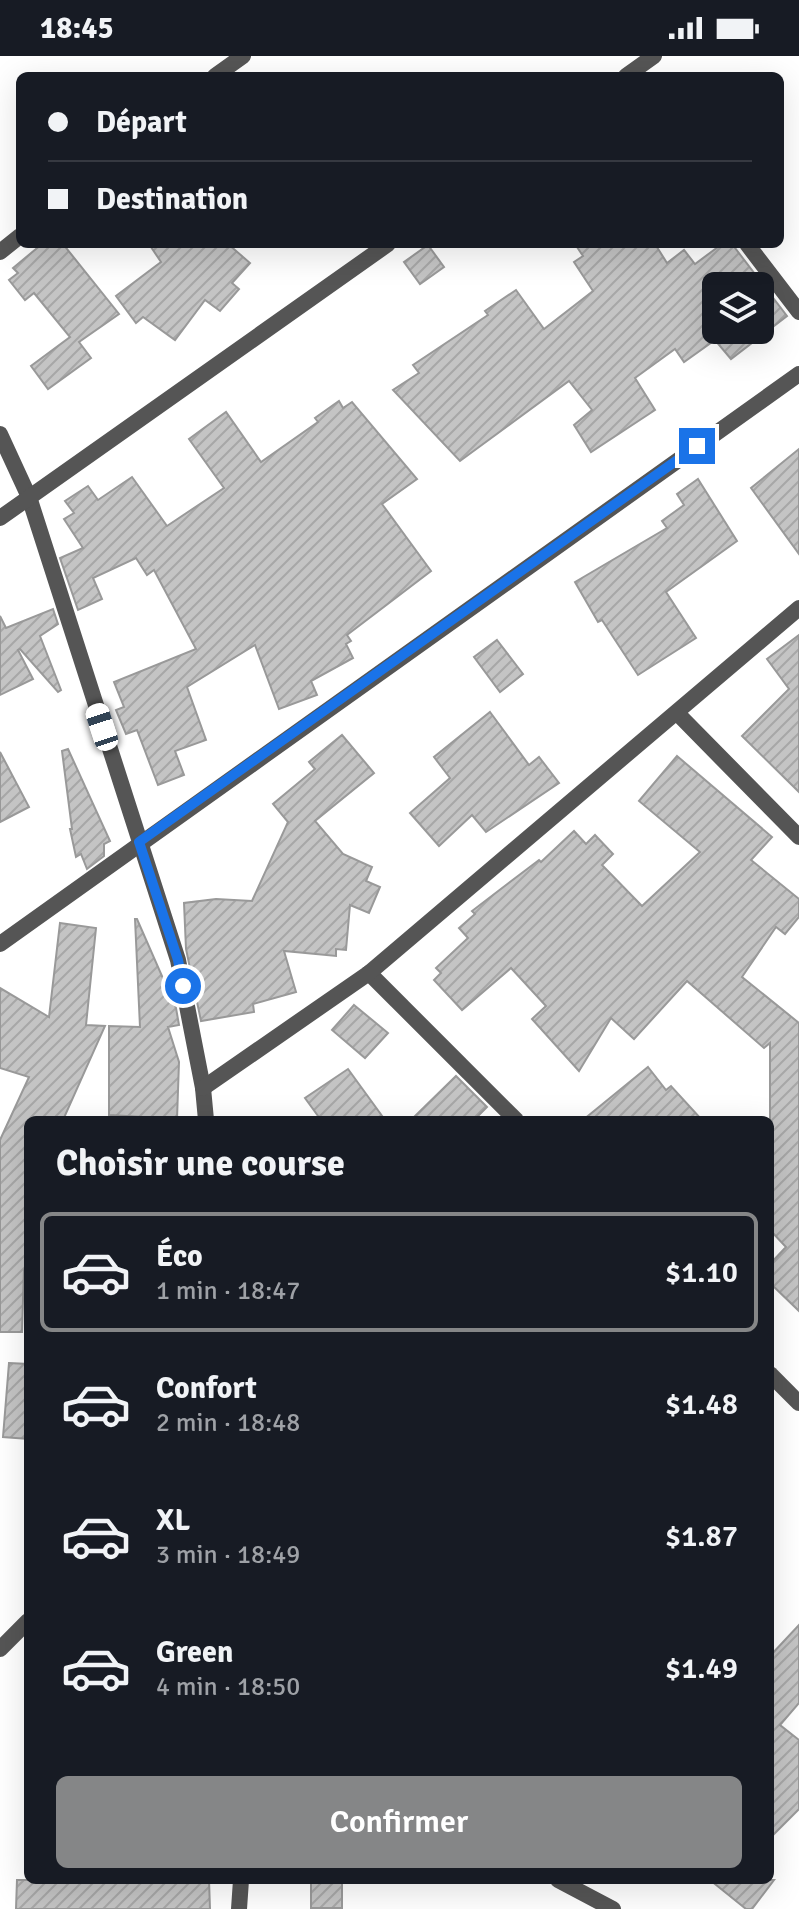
<!DOCTYPE html>
<html lang="fr">
<meta charset="utf-8">
<style>
:root{--surface:#171b24;--page:#20242c;--text:#f1f3f6;--muted:#9ea1a6;--line:#363941;--accent:#858687}
body{margin:0;font-family:Signika,sans-serif;background:var(--page);color:var(--text);height:100vh;display:flex;flex-direction:column;font-size:30px;white-space:nowrap}
*{box-sizing:border-box;margin:0}
p{font-size:26px;color:var(--muted)}
.icon{flex:none;width:44px;height:44px;fill:none;stroke:currentColor;stroke-width:2;stroke-linecap:round;stroke-linejoin:round}
.map{position:relative;flex:1;overflow:hidden}
.details{position:absolute;left:24px;top:1060px;width:750px;height:768px;display:flex;flex-direction:column;background:var(--surface);border-radius:12px;box-shadow:0 8px 32px #0002}
.details>*{flex:none}
.top-card{position:absolute;left:16px;top:16px;width:768px;height:176px;border-radius:12px;box-shadow:0 8px 32px #0002;display:grid;align-content:center;height:176px;padding:0 32px;background:var(--surface)}
.controls{position:absolute;left:702px;top:216px;display:grid;gap:16px}
.controls a{display:grid;place-items:center;width:72px;height:72px;border-radius:12px;background:var(--surface);box-shadow:0 8px 32px #0002;font-size:40px}
.end{position:absolute;width:36px;height:36px;margin:-18px;border:10px solid #1a73e8;background:#fff;box-shadow:0 0 0 4px #fff}
.from{border-radius:50%}
.car{position:absolute;width:24px;height:48px;margin:-24px -12px;border-radius:10px;box-shadow:0 0 6px 2px #0007;background:linear-gradient(#fff 24%,#345 0 40%,#fff 0 76%,#345 0 86%,#fff 0)}
.top-card b{display:flex;align-items:center;gap:28px;height:76px;font-size:30px}
.top-card b+b{border-top:2px solid var(--line)}
.top-card i{width:20px;height:20px;background:var(--text)}
ul{padding:0;list-style:none}
li{display:flex;align-items:center;gap:24px;height:120px;margin:0 16px 12px;padding:0 16px;border:4px solid transparent;border-radius:12px}
li div{flex:1}
li b{display:block;font-size:30px}
li em{font-style:normal;font-weight:600}
li.on{border-color:var(--accent)}
li>.icon{width:72px;height:72px;stroke-width:1.5}
h2{padding:0 32px;font-size:36px;line-height:96px}
.button{display:flex;gap:16px;margin-top:auto;padding:16px 32px}
.button a{flex:1;height:92px;border-radius:12px;background:var(--accent);color:#fff;font-size:32px;font-weight:600;line-height:92px;text-align:center}
.status{display:flex;justify-content:space-between;align-items:center;height:56px;padding:0 40px;background:var(--surface);direction:ltr}
.status svg{height:22px;fill:currentColor}
.map>svg:first-child{display:block}
</style>
<div class="status"><b>18:45</b><svg viewBox="0 0 49 12"><path d="M0 12V9h3v3zM5 12V6h3v6zM10 12V3h3v9zM15 12V0h3v12zM26 1h20v11H26zM47 4h2v5h-2z"/></svg></div>
<div class="map">
<svg width="799" height="1853" viewBox="0 0 799 1853">
<defs>
<pattern id="building-hatch" width="6" height="6" patternUnits="userSpaceOnUse" patternTransform="scale(2)"><rect width="6" height="6" fill="#c4c4c4"/><path d="M-1 1l2-2M0 6l6-6M5 7l2-2" fill="none" stroke="#a7a7a7"/></pattern>
</defs>
<rect width="100%" height="100%" fill="#fff"/>
<g fill="url(#building-hatch)" stroke="#999" stroke-width="2" fill-rule="evenodd">
<path d="M42,188H63L119,258L79,286L91,302L48,333L31,310L70,281L34,237L25,244L9,224L18,217L13,212Z"/>
<path d="M149,188H228L250,207L232,227L239,233L220,255L205,244L175,284L143,261L136,267L116,240L161,206Z"/>
<path d="M575,188H655L667,207L684,194L695,208L722,188H732L787,260L731,303L715,284L684,306L675,293L635,322L655,354L591,396L574,369L592,354L569,325L460,405L393,334L419,317L413,309L488,259L485,255L516,234L544,273L593,235L574,206L583,200ZM716,230H760V274H716Z"/>
<path d="M428,189L444,211L420,228L404,206Z"/>
<path d="M339,345L343,352L352,346L417,423L382,448L431,515L347,579L351,585L346,588L353,602L311,625L317,639L279,653L255,589L187,631L206,684L175,695L184,719L158,729L137,674L126,678L116,654L124,651L114,626L196,593L154,514L147,519L136,502L93,522L102,543L78,554L60,502L83,492L64,463L74,457L65,445L88,430L98,444L132,421L167,470L224,432L189,383L226,356L261,406L318,366L315,362Z"/>
<path d="M799,393V498L751,432Z"/>
<path d="M698,423L737,485L666,536L696,582L638,619L602,564L598,566L575,526L667,472L662,465L684,449L677,438Z"/>
<path d="M53,553L58,568L40,580L61,634L58,636L20,593L18,594L33,623L0,639V560L6,572Z"/>
<path d="M799,579V736L742,680L789,633L767,603Z"/>
<path d="M497,584L523,618L500,636L474,601Z"/>
<path d="M490,656L529,709L539,701L559,727L486,776L472,759L439,790L410,757L450,722L434,701Z"/>
<path d="M342,679L374,717L315,765L343,798L372,811L366,825L380,831L369,857L350,849L346,894L336,893V900L284,895L296,936L253,948L254,956L201,965L186,893L184,847L216,843L252,845L288,766L273,748L315,713L309,706Z"/>
<path d="M68,693L110,785L104,788V800L87,813L81,798L76,801L70,773H72L62,695Z"/>
<path d="M0,696L29,751L0,766Z"/>
<path d="M677,700L772,781L751,804L799,843V861L785,878L776,871L742,921L799,967V1255L770,1227V1208L786,1191L770,1174V987L764,992L687,925L634,983L611,962L579,1015L532,963L546,950L511,912L462,954L434,924L441,917L436,912L468,882L459,872L475,858L472,855L539,804L541,806L574,775L586,788L595,779L613,798L602,809L642,850L700,796L639,745Z"/>
<path d="M135,863H137L176,952L179,969L168,971L179,1006L177,1063L109,1059V970L140,971Z"/>
<path d="M60,867L96,872L86,969L105,970L63,1064H28V1206L24,1214L22,1276H0V1084L29,1021L0,1012V932L49,961Z"/>
<path d="M354,949L388,977L365,1002L332,974Z"/>
<path d="M648,1011L666,1034L671,1030L702,1064H583Z"/>
<path d="M348,1013L385,1064H321L305,1042Z"/>
<path d="M456,1020L487,1051L474,1064H411Z"/>
<path d="M9,1307L28,1308V1383L3,1381Z"/>
<path d="M799,1569V1647L780,1669L799,1684V1753L770,1782V1600Z"/>
<path d="M17,1824H209L210,1853H16Z"/>
<rect x="311" y="1824" width="31" height="28"/>
<path d="M710,1824H774L752,1853H746Z"/>
</g>
<g fill="none" stroke-linecap="round" stroke-linejoin="round">
<g stroke="#555" stroke-width="16">
<path d="M215,20L243,0"/>
<path d="M626,20L654,0"/>
<path d="M747,188L799,256"/>
<path d="M0,196L20,180"/>
<path d="M0,378L29,441L178,904L203,1032L206,1064"/>
<path d="M0,462L388,188"/>
<path d="M677,657L799,781"/>
<path d="M0,888L799,318"/>
<path d="M369,917L516,1064"/>
<path d="M203,1032L369,917L799,552"/>
<path d="M770,1318L799,1347"/>
<path d="M0,1593L28,1565"/>
<path d="M558,1824L613,1853"/>
<path d="M239,1853L241,1824"/>
</g>
</g>
<g fill="none" stroke-linecap="round" stroke-linejoin="round">
<path stroke="#1a73e8" stroke-width="10" d="M183,930L178,904L139,786L697,390"/>
</g>
</svg>
<div class="controls">
<a><svg class="icon" aria-label="layers" viewBox="0 0 24 24"><path d="M12 4l9 5-9 5-9-5zM3 14l9 5 9-5"/></svg></a>
</div>
<i class="end from" style="left:183px;top:930px"></i>
<i class="end" style="left:697px;top:390px"></i>
<i class="car" style="left:102px;top:671px;rotate:342deg"></i>
<div class="top-card">
<b><i class="from"></i>Départ</b>
<b><i></i>Destination</b>
</div>
<section class="details">
<h2>Choisir une course</h2>
<ul>
<li class="on"><svg class="icon" aria-label="car" viewBox="0 0 24 24"><path d="M5 17H2v-5l4-1 3-4h7l3 4 3 1v5h-3M9 17h6M6 11h13"/><circle cx="7" cy="17" r="2"/><circle cx="17" cy="17" r="2"/></svg><div><b>Éco</b><p>1 min · 18:47</p></div><em>$1.10</em></li>
<li><svg class="icon" aria-label="car" viewBox="0 0 24 24"><path d="M5 17H2v-5l4-1 3-4h7l3 4 3 1v5h-3M9 17h6M6 11h13"/><circle cx="7" cy="17" r="2"/><circle cx="17" cy="17" r="2"/></svg><div><b>Confort</b><p>2 min · 18:48</p></div><em>$1.48</em></li>
<li><svg class="icon" aria-label="car" viewBox="0 0 24 24"><path d="M5 17H2v-5l4-1 3-4h7l3 4 3 1v5h-3M9 17h6M6 11h13"/><circle cx="7" cy="17" r="2"/><circle cx="17" cy="17" r="2"/></svg><div><b>XL</b><p>3 min · 18:49</p></div><em>$1.87</em></li>
<li><svg class="icon" aria-label="car" viewBox="0 0 24 24"><path d="M5 17H2v-5l4-1 3-4h7l3 4 3 1v5h-3M9 17h6M6 11h13"/><circle cx="7" cy="17" r="2"/><circle cx="17" cy="17" r="2"/></svg><div><b>Green</b><p>4 min · 18:50</p></div><em>$1.49</em></li>
</ul>
<div class="button"><a>Confirmer</a></div>
</section>
</div>
